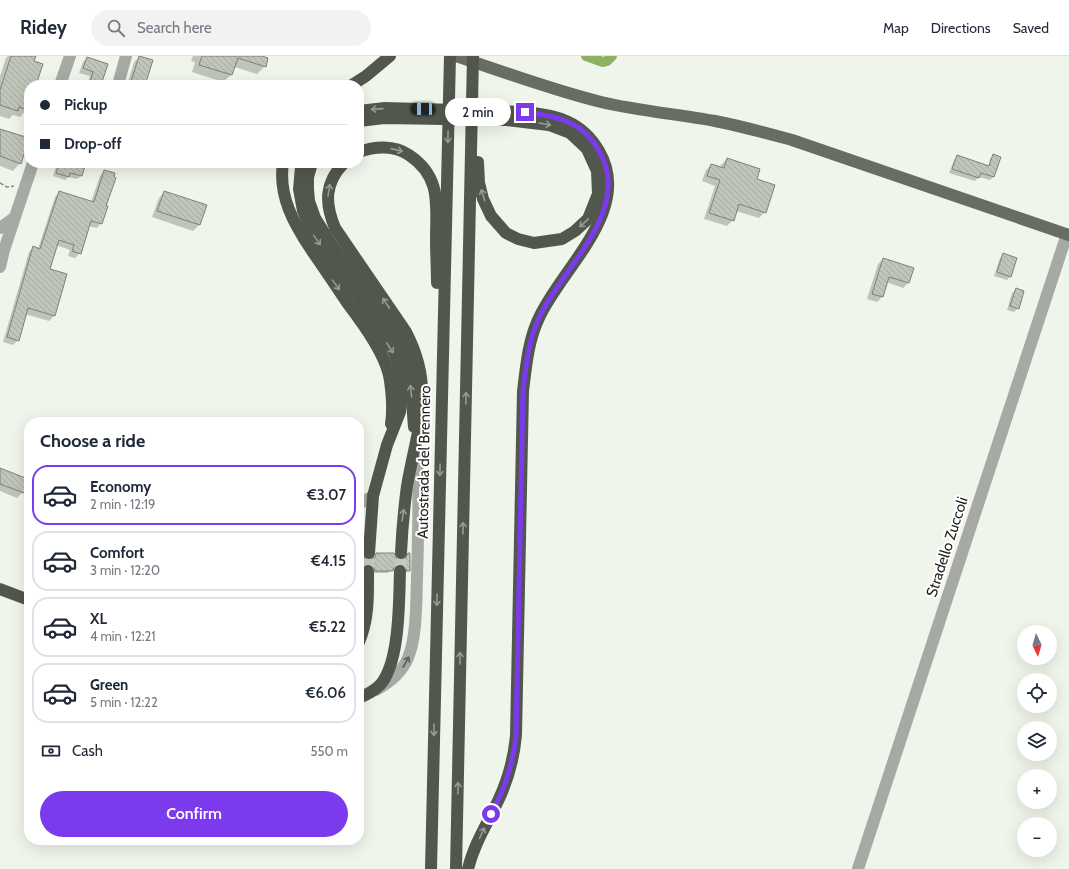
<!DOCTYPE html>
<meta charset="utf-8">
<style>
:root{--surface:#fff;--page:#f2f2f3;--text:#1f2937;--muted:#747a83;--line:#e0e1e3;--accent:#7c3aed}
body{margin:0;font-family:Cabin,sans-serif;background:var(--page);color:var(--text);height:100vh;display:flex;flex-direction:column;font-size:15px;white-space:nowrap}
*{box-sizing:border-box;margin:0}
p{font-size:13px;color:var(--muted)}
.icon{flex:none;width:22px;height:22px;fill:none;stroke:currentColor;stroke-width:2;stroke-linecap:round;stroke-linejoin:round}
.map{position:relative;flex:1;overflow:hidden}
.panel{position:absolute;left:24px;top:361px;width:340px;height:428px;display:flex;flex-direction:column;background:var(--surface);border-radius:16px;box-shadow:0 4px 16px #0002}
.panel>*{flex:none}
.guide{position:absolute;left:24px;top:24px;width:340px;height:88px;border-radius:16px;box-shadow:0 4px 16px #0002;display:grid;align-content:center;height:88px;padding:0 16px;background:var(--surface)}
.needle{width:26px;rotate:175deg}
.fabs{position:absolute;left:1017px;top:569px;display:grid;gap:8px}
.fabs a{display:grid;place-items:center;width:40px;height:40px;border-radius:50%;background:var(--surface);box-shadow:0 4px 16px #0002;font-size:20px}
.end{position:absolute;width:18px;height:18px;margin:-9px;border:5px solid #7c3aed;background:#fff;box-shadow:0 0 0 2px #fff}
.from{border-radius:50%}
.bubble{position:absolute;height:28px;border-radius:14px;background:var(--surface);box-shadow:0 4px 16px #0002;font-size:13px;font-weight:600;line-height:28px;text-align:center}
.car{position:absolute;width:12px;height:24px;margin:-12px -6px;border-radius:5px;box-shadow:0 0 3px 1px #0007;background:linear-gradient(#222 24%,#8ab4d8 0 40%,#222 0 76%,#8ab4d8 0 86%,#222 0)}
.guide b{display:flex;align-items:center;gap:14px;height:38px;font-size:15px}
.guide b+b{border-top:1px solid var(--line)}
.guide i{width:10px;height:10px;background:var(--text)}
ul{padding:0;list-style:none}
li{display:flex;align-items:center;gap:12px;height:60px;margin:0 8px 6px;padding:0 8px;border:2px solid var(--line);border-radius:16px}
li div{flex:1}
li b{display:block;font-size:15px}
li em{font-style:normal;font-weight:600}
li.current{border-color:var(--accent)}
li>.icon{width:36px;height:36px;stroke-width:1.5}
h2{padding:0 16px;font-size:18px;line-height:48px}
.pay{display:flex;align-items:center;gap:10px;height:44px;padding:0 16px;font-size:15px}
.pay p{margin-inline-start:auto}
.primary-button{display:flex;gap:8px;margin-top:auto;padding:8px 16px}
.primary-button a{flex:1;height:46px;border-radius:24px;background:var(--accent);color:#fff;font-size:16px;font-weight:600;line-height:46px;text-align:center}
header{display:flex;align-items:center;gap:24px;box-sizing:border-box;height:56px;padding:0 20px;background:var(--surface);border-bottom:1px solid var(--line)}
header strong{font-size:19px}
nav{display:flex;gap:22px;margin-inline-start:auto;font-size:14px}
.search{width:280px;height:36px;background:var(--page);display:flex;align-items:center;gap:10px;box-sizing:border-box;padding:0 14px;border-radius:22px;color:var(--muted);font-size:15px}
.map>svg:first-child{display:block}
</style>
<header>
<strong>Ridey</strong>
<div class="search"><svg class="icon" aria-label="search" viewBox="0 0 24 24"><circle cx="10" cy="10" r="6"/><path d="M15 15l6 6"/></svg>Search here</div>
<nav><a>Map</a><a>Directions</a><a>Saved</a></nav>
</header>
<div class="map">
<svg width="1069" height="813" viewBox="0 0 1069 813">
<defs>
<pattern id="building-back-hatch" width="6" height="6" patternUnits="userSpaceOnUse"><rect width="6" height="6" fill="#c0c5ba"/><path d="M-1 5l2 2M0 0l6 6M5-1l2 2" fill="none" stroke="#a5a99f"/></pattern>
</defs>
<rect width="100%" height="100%" fill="#eff5ea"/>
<g fill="#0003">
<path d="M8,0H30L33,5L37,25L45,28L44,29H29V48L27,53L20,61L13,59L9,63L0,60V20L6,2Z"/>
<path d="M193,0H259L265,10L257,18L235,11L231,19L223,26L192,16L195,6L191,5Z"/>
<path d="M140,1L144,29H127L134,6Z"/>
<path d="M87,2L100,29H87L90,20L79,17L83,6Z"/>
<path d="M0,74L20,107L13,115L0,110Z"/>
<path d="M994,99L993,121L990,124L979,121L975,125L949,117L954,104L957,100L988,111L990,103Z"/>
<path d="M727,103L756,123L765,156L759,162L736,155L733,164L727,170L704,163L715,130L702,125L706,114L711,109L720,112L721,109Z"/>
<path d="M57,107H72L84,111L81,120L77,123L68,121L65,124L53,120Z"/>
<path d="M104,115V150L101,167L97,172L89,170L80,197L75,202L68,200L70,194L56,189L48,213L66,219L54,260L49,265L25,258L18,284L13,289L3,286L29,196L33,191L38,193L55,141L59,137L91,146L100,120Z"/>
<path d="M165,136L205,150L199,169L193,175L152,161L159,142Z"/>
<path d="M1004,199L1010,221L1007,224L994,220L1000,202Z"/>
<path d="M883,203L908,227L903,232L886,226L882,241L877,246L867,243L878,208Z"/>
<path d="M1016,234L1018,252L1014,256L1007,254L1012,237Z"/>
<path d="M0,414L23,436L17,442L0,435Z"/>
<path d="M359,498L364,504L372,505L377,498L401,506L405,504L409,498V514L405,518L401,512L396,510L392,512L388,517H372L365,510L361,511L359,515Z"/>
</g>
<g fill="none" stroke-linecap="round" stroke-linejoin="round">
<path stroke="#8eb162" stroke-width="10" d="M586,0L603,6L607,5L612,0"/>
</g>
<g fill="url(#building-back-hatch)" stroke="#7d8278">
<path d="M11,0H36L34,5L43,8L36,29H29V54L19,51L18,55L0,49V34Z"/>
<path d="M139,0L153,4L145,29H130Z"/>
<path d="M202,0H262L268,2L266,11L238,2L232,19L199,9Z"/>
<path d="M87,1L108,8L101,29H89L93,16L83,12Z"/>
<path d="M0,73L29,82L21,108L0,100Z"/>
<path d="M993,98L1001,101L994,121L981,117L979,122L952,113L957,99L989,110Z"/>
<path d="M727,102L760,113L757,123L775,129L766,157L739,148L734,165L709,157L720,124L707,120L711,108L724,112Z"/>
<path d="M59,107H76L85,110L82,120L70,117L69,121L56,117Z"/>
<path d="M104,114L115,117L114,121L116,122L106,150H108L102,168L91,165L81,198L72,195L74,189L59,184L50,213L67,218L55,260L28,252L19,285L7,281L33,190L40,193L59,135L94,146Z"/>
<path d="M164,135L207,149L200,169L157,155Z"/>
<path d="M1003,197L1017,202L1011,221L997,216Z"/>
<path d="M883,202L914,212L909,227L889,221L883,241L872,238Z"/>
<path d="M1016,232L1024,235L1019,253L1010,250Z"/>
<path d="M0,412L28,423L24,437L0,428Z"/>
<path d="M359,497H362L365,503L369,504L375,501L376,497H394L397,503L401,504L405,503L408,497H410V515H407L404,509L400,508L394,511L393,515H375L374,511L368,508L364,509L361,515H359Z"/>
</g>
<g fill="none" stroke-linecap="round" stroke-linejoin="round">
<g stroke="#c5cbc1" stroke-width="12" stroke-dasharray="12 6" stroke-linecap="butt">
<path d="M368,515L369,497"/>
<path d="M400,515L401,497"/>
</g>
<path stroke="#898d86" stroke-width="1.5" stroke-dasharray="4 2" stroke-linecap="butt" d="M0,127L7,131L14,130"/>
<g stroke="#a7a9a4" stroke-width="12">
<path d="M60,29L70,0"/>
<path d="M118,29L126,0"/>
<path d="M0,172L14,162"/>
<path d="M0,211L4,194L33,107"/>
<path d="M359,448L373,440"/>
<path d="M376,634C389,627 402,616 408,602C417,580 416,547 417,523C418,479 420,435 416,392"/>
<path d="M858,813L1067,178"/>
</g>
<path stroke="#686c64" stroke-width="12" d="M456,0C504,16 552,34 601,46C639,55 677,58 715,65C741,70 766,77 792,84L1069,179"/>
<g stroke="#52574d" stroke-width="12">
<path d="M352,29L366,20L390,0"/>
<path d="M359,55L385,52L525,56C556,59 582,65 599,95C634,155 560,213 538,264C528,286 526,311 523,335L516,679C514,702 508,724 498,745C487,768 474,788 468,813"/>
<path d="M359,65L384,62L506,64L549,69L570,77L587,93L597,115L598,138L588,163L575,175L562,183L534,187L518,183L506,177L491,160L483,143L479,127L478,106"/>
<path d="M359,96C375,90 394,89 409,99C442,121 436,149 436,184C436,198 437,213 437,227"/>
<path d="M283,107C278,140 294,168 312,195C324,212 336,230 348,248C363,268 387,300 390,325C392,339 393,355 391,368"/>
<path d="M302,107L301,111L299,133L303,155L312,176L370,259L393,295L398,308L400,321L402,336L400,356L387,389L373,440L369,497"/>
<path d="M312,107L308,121V133L309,145L315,162L328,183L394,277L406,302L410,320L414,371"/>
<path d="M344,107C324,127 325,148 335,172L406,276C436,333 417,372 407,430C404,453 402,475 401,497"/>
<path d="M0,533L29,544"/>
<path d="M359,586C369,563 368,539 368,515"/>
<path d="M359,642C366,639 374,635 380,629C400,607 399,544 400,515"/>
<path d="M431,813L450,0"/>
<path d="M456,813L473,0"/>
</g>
</g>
<defs><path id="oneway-shaft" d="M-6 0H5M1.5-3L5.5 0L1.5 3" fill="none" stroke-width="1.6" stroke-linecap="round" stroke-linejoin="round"/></defs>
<g stroke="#979a94">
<use href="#oneway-shaft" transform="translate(377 53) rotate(176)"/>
<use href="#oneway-shaft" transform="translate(545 68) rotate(10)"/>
<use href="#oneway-shaft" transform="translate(448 81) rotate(91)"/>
<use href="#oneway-shaft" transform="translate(397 94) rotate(13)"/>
<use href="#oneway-shaft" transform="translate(329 134) rotate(-81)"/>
<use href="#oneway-shaft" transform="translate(483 139) rotate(-107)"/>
<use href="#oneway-shaft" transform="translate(584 167) rotate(137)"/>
<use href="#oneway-shaft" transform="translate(317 184) rotate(55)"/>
<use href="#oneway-shaft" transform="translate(336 229) rotate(55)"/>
<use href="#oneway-shaft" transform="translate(386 247) rotate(-124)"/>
<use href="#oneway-shaft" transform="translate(390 292) rotate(57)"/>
<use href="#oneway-shaft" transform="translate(411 335) rotate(-96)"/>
<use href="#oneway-shaft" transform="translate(466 342) rotate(-89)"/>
<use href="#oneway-shaft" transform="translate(440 414) rotate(91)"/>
<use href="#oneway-shaft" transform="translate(403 459) rotate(-82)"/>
<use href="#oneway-shaft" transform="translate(463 472) rotate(-89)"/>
<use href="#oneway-shaft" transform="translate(437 544) rotate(91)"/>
<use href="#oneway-shaft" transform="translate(460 602) rotate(-89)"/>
<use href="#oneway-shaft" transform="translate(434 674) rotate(91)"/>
<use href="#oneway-shaft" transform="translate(458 732) rotate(-89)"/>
<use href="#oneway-shaft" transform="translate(482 777) rotate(-66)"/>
</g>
<use stroke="#5c5e5a" href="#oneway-shaft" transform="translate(406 606) rotate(-61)"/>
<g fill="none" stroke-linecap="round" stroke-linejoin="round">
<path stroke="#7c3aed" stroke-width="5" d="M491,758C505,733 513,707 516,680L523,335C526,311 528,286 538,264C560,213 634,155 599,95C583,65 556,60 525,56"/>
</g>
<g text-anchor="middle" stroke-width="4" stroke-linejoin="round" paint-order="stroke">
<g font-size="15" fill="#1f211d" stroke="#fff">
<text transform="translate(424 406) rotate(-89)" y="5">Autostrada del Brennero</text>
<text transform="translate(947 491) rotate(-72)" y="5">Stradello Zuccoli</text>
</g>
</g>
</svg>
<div class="fabs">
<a><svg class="needle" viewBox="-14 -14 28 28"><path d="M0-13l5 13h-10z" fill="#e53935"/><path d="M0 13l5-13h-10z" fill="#747a83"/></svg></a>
<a><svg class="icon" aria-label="locate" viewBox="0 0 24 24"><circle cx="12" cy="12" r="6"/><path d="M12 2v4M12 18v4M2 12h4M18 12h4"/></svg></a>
<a><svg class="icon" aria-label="layers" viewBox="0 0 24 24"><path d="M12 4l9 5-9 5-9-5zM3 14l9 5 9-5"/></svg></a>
<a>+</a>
<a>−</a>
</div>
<i class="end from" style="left:491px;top:758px"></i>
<i class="end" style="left:525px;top:56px"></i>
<div class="bubble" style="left:445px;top:42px;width:66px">2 min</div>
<i class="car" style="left:423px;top:53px;rotate:271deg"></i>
<div class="guide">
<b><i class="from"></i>Pickup</b>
<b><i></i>Drop-off</b>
</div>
<section class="panel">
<h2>Choose a ride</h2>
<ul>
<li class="current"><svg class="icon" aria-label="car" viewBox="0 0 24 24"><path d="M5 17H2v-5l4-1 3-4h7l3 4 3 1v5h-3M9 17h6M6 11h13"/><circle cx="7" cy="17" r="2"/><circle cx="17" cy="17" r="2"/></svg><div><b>Economy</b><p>2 min · 12:19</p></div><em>€3.07</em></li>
<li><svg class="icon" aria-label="car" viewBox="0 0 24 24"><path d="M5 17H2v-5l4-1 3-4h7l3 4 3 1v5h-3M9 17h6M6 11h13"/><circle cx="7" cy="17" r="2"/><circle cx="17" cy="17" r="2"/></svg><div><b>Comfort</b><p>3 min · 12:20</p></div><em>€4.15</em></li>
<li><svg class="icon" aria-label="car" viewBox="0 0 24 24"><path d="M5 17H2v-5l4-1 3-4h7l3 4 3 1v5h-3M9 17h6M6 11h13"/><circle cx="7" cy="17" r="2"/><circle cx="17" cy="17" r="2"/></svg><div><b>XL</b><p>4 min · 12:21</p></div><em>€5.22</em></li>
<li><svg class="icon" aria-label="car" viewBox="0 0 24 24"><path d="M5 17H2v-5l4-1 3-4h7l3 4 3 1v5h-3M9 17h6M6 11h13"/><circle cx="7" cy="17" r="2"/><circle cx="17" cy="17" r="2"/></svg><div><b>Green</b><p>5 min · 12:22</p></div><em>€6.06</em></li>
</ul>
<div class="pay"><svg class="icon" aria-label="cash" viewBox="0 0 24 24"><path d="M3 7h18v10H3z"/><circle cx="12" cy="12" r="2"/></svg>Cash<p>550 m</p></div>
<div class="primary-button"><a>Confirm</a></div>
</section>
</div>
